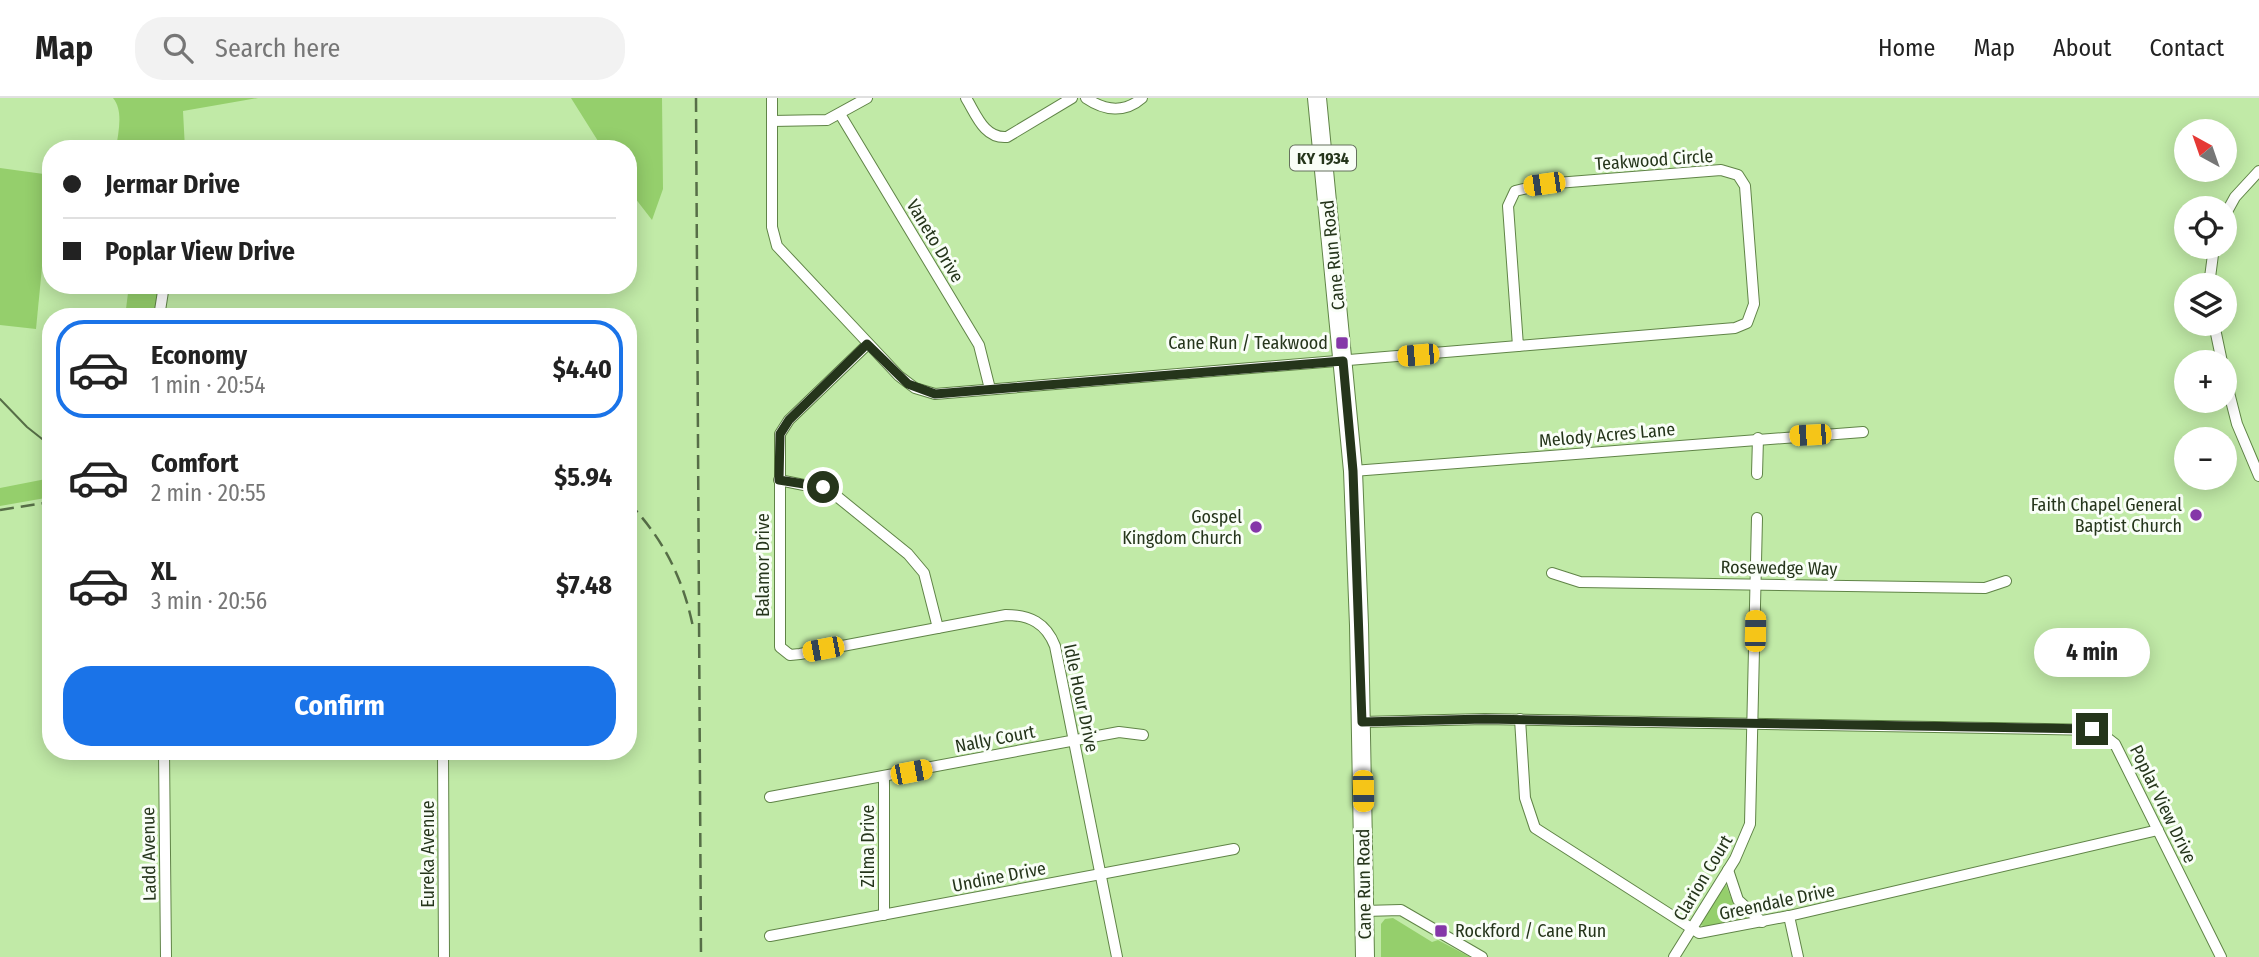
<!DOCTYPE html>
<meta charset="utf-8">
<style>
:root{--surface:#fff;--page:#f2f2f2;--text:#222;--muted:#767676;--line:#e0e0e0;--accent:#1a73e8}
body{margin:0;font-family:"Fira Sans Condensed",sans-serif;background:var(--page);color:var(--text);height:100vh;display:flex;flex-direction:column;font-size:26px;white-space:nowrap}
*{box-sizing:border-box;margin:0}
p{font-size:23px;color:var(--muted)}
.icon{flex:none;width:38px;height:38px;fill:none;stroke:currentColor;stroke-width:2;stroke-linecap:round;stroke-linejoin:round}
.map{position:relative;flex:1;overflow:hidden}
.panel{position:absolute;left:42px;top:210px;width:595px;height:452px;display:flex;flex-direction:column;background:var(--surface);border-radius:28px;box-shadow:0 4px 18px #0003}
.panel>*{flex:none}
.guide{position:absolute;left:42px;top:42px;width:595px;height:154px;border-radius:28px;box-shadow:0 4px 18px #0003;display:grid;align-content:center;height:154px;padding:0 21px;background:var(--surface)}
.needle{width:46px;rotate:320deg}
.buttons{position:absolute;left:2174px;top:21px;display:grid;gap:14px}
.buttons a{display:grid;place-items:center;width:63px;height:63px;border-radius:50%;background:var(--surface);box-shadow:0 4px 18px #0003;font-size:35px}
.end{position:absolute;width:32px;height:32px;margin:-16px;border:9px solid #25351b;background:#fff;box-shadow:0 0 0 4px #fff}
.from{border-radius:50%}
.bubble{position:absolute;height:49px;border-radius:24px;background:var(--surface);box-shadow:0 4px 18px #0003;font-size:23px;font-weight:700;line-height:49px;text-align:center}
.car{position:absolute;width:21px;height:42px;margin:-21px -10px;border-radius:9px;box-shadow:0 0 5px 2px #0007;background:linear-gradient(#f5c518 24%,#345 0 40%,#f5c518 0 76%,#345 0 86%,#f5c518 0)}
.guide b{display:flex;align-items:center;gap:24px;height:66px;font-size:26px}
.guide b+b{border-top:2px solid var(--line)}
.guide i{width:18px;height:18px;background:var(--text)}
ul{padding:12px 0 0;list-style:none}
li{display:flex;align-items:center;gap:21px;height:98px;margin:0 14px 10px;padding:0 7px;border:4px solid transparent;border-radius:28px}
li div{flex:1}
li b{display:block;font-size:26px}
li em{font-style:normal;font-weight:700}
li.on{border-color:var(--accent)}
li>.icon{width:63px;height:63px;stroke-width:1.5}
.action{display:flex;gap:14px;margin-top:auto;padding:14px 21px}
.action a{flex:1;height:80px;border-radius:28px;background:var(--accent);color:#fff;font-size:28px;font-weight:700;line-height:80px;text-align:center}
header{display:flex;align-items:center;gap:42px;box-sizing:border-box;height:98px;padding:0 35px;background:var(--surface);border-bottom:2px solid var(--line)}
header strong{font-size:33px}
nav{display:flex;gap:38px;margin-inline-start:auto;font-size:24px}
.search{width:490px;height:63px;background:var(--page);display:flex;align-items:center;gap:18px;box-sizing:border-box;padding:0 24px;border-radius:28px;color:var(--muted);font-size:26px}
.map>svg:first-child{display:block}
</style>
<header>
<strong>Map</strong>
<div class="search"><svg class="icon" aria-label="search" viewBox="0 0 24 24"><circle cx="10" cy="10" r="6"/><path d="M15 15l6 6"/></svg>Search here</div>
<nav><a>Home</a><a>Map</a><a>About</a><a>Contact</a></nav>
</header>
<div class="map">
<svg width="2259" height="859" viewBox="0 0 2259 859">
<rect width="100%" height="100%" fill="#c1eaa7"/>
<g fill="#95cf6c">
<path d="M113,0H258L183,13L185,51H116C118,35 124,13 113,0Z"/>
<path d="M571,0H662L663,91L652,122L628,91V51H603Z"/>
<path d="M0,70L51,77L36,231L0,227Z"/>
<path d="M129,187H158L155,219H125Z"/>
<path d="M581,187H606L610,194L581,195Z"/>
<path d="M51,380V399L0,408V390Z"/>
<path d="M1726,787L1733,805L1748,821C1734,824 1712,834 1699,826Z"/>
<path d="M1393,820L1432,844L1438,842L1470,859H1381V826L1385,821Z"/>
</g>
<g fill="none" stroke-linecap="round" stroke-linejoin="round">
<defs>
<g id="street">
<path d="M772,0V129L777,148L899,278L915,290L935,296L1518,248"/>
<path d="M966,0C976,16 984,41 1007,39L1072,0"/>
<path d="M1086,0C1105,13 1125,15 1142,0"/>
<path d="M840,16L979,247L990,291"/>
<path d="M772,23L827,22L867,0"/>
<path d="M1721,72L1738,77L1745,88L1754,206L1747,225L1735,230L1518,248L1508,108L1515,93L1544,86Z"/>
<path d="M2224,119L2235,99L2259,73"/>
<path d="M2209,187L2214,149"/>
<path d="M159,219L164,187"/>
<path d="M2214,226L2222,264"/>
<path d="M868,246L789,322L780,336V549L790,557L800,556L1006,517C1030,517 1046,525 1055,548L1117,859"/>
<path d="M2224,275L2237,326L2259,378"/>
<path d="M1353,373L1863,334"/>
<path d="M1757,376L1758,340"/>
<path d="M779,382L829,392L908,456L924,475L938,530"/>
<path d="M1552,475L1580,484L1985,490L2006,483"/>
<path d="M1520,621L1525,700L1535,730L1699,835L1789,818L2158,732"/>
<path d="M1362,624L1485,621L2097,632L2115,646L2221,859"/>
<path d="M164,653L166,859"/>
<path d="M443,653L444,859"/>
<path d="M884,679V817"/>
<path d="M770,699L1119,634L1143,637"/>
<path d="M1728,772L1738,802L1762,824"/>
<path d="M1364,813L1401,812L1482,859"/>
<path d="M1789,818L1798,859"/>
<path d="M770,838L1234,751"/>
<path d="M1674,859L1735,761L1750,726L1757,420"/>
</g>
<path id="highway" d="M1317,0L1353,373L1359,527L1365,859"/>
</defs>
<use href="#street" stroke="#608447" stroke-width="12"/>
<use href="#highway" stroke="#608447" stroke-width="20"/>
<use href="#street" stroke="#fff" stroke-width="10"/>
<use href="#highway" stroke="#fff" stroke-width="18"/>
<path stroke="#566e47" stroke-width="2" d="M0,301L27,329L51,348"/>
<g stroke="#566e47" stroke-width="2.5" stroke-dasharray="14 7" stroke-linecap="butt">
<path d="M696,0L701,859"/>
<path d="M628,404C663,440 683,480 693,529"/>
<path d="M0,412L51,404"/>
</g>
</g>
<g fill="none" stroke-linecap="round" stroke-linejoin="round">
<path stroke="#25351b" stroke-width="9" d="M823,389L779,382L780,336L789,322L867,246L908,286L935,296L1343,263L1353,373L1362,624L1485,621L2092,631"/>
</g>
<g fill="#8537a8" stroke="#f9fef7" stroke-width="2.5">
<rect x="1335" y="238" width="14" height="14" rx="3.5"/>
<circle cx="2196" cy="417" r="7"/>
<circle cx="1256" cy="429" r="7"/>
<rect x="1434" y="826" width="14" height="14" rx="3.5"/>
</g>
<g text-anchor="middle" stroke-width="6" stroke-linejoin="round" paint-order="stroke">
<rect fill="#f9fef7" stroke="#65715d" stroke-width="2" x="1290" y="47.5" width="66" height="25" rx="5"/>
<g font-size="16" font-weight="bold" fill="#25351b">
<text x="1323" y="66">KY 1934</text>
</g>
<g font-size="18" fill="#25351b" stroke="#f9fef7">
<text transform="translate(1654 62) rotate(-4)" y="6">Teakwood Circle</text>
<text transform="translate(935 143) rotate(59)" y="6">Vaneto Drive</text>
<text transform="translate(1333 157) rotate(-96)" y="6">Cane Run Road</text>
<text transform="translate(1607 337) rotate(-5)" y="6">Melody Acres Lane</text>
<text transform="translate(763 467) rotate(-90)" y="6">Balamor Drive</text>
<text transform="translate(1779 470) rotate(1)" y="6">Rosewedge Way</text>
<text transform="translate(1081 600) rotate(78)" y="6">Idle Hour Drive</text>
<text transform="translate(995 641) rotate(-11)" y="6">Nally Court</text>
<text transform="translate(2163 706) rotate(64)" y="6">Poplar View Drive</text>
<text transform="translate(868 748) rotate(-90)" y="6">Zilma Drive</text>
<text transform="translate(149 756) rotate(-91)" y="6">Ladd Avenue</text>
<text transform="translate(428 756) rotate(-90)" y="6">Eureka Avenue</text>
<text transform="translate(999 779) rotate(-11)" y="6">Undine Drive</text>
<text transform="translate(1703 780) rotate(-59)" y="6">Clarion Court</text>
<text transform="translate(1364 786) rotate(-91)" y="6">Cane Run Road</text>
<text transform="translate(1777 804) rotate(-12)" y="6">Greendale Drive</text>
</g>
<g font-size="18" fill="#25351b" stroke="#f9fef7" text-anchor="end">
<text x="1328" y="251">Cane Run / Teakwood</text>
<text x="2182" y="413">Faith Chapel General<tspan x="2182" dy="21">Baptist Church</tspan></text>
<text x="1242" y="425">Gospel<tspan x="1242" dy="21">Kingdom Church</tspan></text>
<text x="1455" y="839" text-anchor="start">Rockford / Cane Run</text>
</g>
</g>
</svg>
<div class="buttons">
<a><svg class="needle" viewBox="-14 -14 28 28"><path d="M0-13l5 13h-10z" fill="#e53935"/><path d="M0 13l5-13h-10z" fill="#767676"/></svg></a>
<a><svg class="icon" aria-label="locate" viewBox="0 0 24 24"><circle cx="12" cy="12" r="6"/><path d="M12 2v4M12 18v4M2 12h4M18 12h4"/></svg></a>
<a><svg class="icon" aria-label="layers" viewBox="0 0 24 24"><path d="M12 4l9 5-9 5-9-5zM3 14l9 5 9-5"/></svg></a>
<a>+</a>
<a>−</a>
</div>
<i class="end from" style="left:823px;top:389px"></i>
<i class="end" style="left:2092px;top:631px"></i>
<div class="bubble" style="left:2034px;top:530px;width:116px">4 min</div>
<i class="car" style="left:1544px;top:86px;rotate:262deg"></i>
<i class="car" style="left:1418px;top:257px;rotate:265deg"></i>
<i class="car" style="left:1810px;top:337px;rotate:267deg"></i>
<i class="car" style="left:1755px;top:533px;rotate:1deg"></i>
<i class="car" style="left:823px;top:551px;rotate:259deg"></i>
<i class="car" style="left:911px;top:674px;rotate:79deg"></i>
<i class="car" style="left:1363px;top:693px;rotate:179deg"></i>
<div class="guide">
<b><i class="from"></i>Jermar Drive</b>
<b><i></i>Poplar View Drive</b>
</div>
<section class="panel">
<ul>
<li class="on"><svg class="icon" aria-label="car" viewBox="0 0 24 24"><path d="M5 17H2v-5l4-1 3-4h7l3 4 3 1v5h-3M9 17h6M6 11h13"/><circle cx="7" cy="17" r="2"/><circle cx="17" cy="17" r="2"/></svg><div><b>Economy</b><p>1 min · 20:54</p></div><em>$4.40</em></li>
<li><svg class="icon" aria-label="car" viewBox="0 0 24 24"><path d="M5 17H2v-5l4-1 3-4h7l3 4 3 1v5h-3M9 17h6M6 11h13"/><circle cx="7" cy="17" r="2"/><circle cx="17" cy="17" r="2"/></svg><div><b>Comfort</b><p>2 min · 20:55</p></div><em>$5.94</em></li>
<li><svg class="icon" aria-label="car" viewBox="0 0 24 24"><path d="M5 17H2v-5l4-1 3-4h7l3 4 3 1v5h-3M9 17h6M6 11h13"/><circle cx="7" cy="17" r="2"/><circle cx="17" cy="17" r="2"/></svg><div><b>XL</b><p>3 min · 20:56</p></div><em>$7.48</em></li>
</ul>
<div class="action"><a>Confirm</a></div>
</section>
</div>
